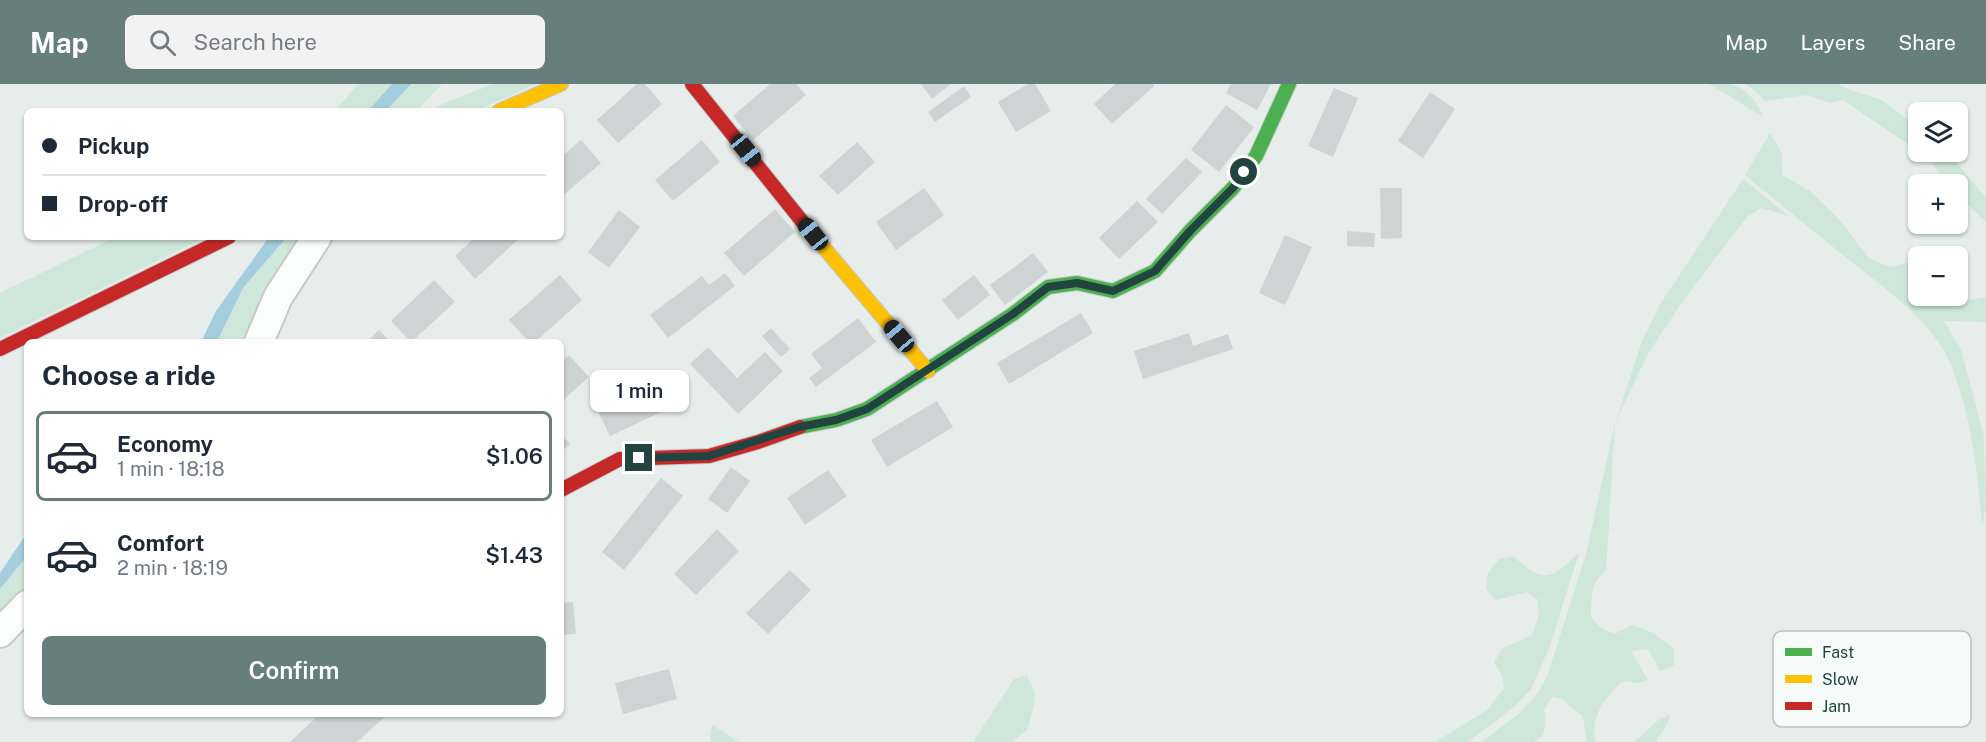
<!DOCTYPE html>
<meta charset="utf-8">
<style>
:root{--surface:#fff;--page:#f2f2f3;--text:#1f2937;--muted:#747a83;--line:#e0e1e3;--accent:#677f7c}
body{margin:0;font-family:"Public Sans",sans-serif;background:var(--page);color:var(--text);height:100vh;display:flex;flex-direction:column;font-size:22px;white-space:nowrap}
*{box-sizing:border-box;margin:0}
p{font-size:20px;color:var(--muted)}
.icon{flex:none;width:33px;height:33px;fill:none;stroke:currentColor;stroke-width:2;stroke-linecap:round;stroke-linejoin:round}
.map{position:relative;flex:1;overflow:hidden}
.drawer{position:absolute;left:24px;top:255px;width:540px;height:378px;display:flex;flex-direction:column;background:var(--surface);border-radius:9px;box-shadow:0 2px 4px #0004}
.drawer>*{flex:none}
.top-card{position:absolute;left:24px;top:24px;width:540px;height:132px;border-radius:9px;box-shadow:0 2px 4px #0004;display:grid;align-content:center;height:132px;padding:0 18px;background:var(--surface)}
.controls{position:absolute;left:1908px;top:18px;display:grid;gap:12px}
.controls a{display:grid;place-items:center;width:60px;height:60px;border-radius:9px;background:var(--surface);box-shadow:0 2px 4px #0004;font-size:30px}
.end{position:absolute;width:27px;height:27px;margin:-14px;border:8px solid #224440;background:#fff;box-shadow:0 0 0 3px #fff}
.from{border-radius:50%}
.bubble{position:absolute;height:42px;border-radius:9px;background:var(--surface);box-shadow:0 2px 4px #0004;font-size:20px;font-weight:600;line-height:42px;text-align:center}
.car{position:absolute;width:18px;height:36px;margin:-18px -9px;border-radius:8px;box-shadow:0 0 4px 2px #0007;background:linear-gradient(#222 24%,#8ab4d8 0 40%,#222 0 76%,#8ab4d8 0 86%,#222 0)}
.top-card b{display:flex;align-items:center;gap:21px;height:57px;font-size:22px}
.top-card b+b{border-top:2px solid var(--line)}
.top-card i{width:15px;height:15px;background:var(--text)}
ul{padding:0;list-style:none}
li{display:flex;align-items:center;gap:18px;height:90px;margin:0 12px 9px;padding:0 6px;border:3px solid transparent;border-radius:9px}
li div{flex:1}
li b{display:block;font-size:22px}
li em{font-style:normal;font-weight:600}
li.on{border-color:var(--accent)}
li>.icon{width:54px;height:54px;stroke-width:1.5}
h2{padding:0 18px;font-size:27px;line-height:72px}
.primary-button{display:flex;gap:12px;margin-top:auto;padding:12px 18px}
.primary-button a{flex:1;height:69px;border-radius:9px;background:var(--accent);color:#fff;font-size:24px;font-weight:600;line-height:69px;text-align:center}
header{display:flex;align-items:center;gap:36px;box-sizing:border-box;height:84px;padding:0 30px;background:var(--accent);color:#fff}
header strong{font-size:28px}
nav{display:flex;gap:33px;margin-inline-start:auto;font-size:21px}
.search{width:420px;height:54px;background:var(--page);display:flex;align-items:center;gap:15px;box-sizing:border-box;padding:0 21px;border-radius:9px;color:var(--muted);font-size:22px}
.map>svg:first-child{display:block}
</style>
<header>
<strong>Map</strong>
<div class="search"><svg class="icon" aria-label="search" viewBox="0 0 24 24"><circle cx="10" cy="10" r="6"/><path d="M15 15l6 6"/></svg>Search here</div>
<nav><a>Map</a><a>Layers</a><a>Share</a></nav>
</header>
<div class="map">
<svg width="1986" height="658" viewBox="0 0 1986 658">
<rect width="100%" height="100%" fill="#e7edeb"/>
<g fill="#cfe7da">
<path d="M358,0H392L368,27H335Z"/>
<path d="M411,0H442L416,27H386Z"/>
<path d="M492,0H537L476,27H426Z"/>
<path d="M1709,0C1716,0 1723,0 1729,0C1745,2 1758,20 1764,33Z"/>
<path d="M1745,0H1838L1847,5L1882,16L1918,43V67L1843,16L1830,19L1807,11L1765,17L1753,5Z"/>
<path d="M1770,49L1782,69V91L1810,107L1838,134L1869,174L1890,183L1915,177L1918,178V212H1956L1965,217L1986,213V238L1944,237L1961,266L1984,352L1986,422L1982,443C1978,390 1972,336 1953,286C1935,237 1886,206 1848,175C1813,147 1779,119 1745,91Z"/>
<path d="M1920,68H1948L1986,114V138L1958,111V100H1949L1925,71Z"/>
<path d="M1743,95L1789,132L1761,124L1747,133L1685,214L1649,268L1615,339L1606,486C1590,500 1592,512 1591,532L1600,543L1615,550L1632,541L1654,549L1674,565V581L1660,587L1648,565L1631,567L1648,596L1637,599L1622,597C1603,618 1592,628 1595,658H1587L1583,633L1562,615L1552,613L1544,626L1546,641L1542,653L1534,658H1481L1520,629L1538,609L1548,590L1586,470L1615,339L1642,257L1659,222Z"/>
<path d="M116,153H206L0,254V209Z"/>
<path d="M287,153H305L247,258H217L243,204Z"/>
<path d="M1579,469L1549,565L1531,605L1514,623L1468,658H1435L1487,626L1504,604L1502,592L1494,578L1503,564L1532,551L1539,531L1537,515L1527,508L1496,516L1486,505L1488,489L1499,475L1513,472C1545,501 1549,495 1579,469Z"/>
<path d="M27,472V504L0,530V505Z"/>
<path d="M1027,591L1035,609L1034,623L1027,646L1011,658H973L1014,595Z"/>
<path d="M1670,630C1668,645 1660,646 1657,658H1635L1657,637Z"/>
<path d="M712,641L739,658H710Z"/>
</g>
<g fill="#a4cdde">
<path d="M392,0H411L386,27H368Z"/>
<path d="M269,153H287L243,204L217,258H201L216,227Z"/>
<path d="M27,449V472L0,505V489Z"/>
</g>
<g fill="#ced4d3">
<path d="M637,0H645L662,20L618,59L597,36Z"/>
<path d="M770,0H796L806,11L753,56L733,32Z"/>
<path d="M921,0H951L932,15Z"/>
<path d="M1028,0H1035L1051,27L1016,48L998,18Z"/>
<path d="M1115,0H1153L1154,2L1112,40L1094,20Z"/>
<path d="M1231,0H1271L1257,26L1226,9Z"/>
<path d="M964,2L971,13L935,38L928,28Z"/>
<path d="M1334,4L1358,14L1333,73L1308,62Z"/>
<path d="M1430,8L1455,25L1423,74L1398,57Z"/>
<path d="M1226,21L1254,43L1219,88L1191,66Z"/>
<path d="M581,56L601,79L561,113V73Z"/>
<path d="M702,56L720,78L673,117L655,96Z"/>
<path d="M857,58L875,78L838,111L819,92Z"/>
<path d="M1186,74L1202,88L1162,130L1146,115Z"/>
<path d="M924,104L944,131L896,166L876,138Z"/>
<path d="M1380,104H1402V154L1381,155Z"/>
<path d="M1137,117L1158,138L1119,175L1099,154Z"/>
<path d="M775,125L795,148L744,192L724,169Z"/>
<path d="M619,126L640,143L609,184L588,168Z"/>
<path d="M1347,147L1375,149L1374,163L1347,162Z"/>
<path d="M1285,151L1312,163L1285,221L1259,209Z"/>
<path d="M475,153H521L475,195L455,172Z"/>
<path d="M1033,169L1048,188L1005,221L990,201Z"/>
<path d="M725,189L735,202L668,254L650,231L702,192L709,201Z"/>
<path d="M560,191L582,216L535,258H529L509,236Z"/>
<path d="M974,191L990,211L958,236L942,216Z"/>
<path d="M434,196L455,218L411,258L391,237Z"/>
<path d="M1081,229L1093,249L1009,300L997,279Z"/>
<path d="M858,234L876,258L816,303L809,294L822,284L811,270Z"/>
<path d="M771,244L790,265L781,273L762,252Z"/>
<path d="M379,246L391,258H367Z"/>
<path d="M1189,249L1193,262L1228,250L1233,265L1143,295L1134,267Z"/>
<path d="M708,263L737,294L765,268L783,287L738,330L690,280Z"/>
<path d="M569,271L589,293L561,318V278Z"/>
<path d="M644,297L659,329L610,352L595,321Z"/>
<path d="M937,317L953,343L887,383L871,356Z"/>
<path d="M561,350L570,360L561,368Z"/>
<path d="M731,383L750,397L727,429L708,415Z"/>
<path d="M828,386L847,412L805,441L787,414Z"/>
<path d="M661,394L683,412L624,486L602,468Z"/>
<path d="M717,445L739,467L696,511L674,490Z"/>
<path d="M790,486L811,506L768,550L746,529Z"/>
<path d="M573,518L576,550L561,551V519Z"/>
<path d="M669,585L677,615L623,630L615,599Z"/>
<path d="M320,630H388L357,658H290Z"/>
</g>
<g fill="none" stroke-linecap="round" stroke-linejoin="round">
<defs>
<g id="street">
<path d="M259,258L278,213L317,153"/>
<path d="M0,549L27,521"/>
</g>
<path id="fast" d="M800,343L836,336L867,325L1013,230L1048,203L1077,199L1113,207L1155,187L1190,147L1233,104L1256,72L1289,0"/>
<g id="slow">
<path d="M499,27L561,0"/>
<path d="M809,146L928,287"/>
</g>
<g id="jam">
<path d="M692,0L809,146"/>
<path d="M0,265L229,153"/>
<path d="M561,406L620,375L709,372L758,358L800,343"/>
</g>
</defs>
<use href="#street" stroke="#c4cac8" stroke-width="32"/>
<use href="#fast" stroke="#c2cbc9" stroke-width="16"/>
<use href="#slow" stroke="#c2cbc9" stroke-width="16"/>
<use href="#jam" stroke="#c2cbc9" stroke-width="16"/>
<use href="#street" stroke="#fbfcfc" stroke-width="28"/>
<use href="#fast" stroke="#4caf50" stroke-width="14"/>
<use href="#slow" stroke="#ffc107" stroke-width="14"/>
<use href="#jam" stroke="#c62828" stroke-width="14"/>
</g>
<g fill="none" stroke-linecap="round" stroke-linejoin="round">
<path stroke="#224440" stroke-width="8" d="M639,374L709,372L799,343L836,336L867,325L1013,230L1048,203L1077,199L1113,207L1155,187L1190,147L1233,104L1244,88"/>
</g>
<rect x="1773" y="547" width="198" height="96" rx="9" fill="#f6fbf9" stroke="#b6c4c2" stroke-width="1.5"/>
<rect x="1785" y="564" width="27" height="8" fill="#4caf50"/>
<rect x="1785" y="591" width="27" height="8" fill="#ffc107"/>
<rect x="1785" y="618" width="27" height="8" fill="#c62828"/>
<g font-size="16" fill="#224440">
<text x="1822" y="574">Fast</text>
<text x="1822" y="601">Slow</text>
<text x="1822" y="628">Jam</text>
</g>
</svg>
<div class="controls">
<a><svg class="icon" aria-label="layers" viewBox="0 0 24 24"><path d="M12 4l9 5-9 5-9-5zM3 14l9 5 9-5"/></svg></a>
<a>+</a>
<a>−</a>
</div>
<i class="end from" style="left:1244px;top:88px"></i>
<i class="end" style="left:639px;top:374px"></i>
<div class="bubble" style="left:590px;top:286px;width:99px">1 min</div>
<i class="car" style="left:746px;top:66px;rotate:141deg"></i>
<i class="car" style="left:813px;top:150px;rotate:321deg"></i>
<i class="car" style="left:899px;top:252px;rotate:320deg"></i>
<div class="top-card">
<b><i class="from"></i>Pickup</b>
<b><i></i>Drop-off</b>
</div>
<section class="drawer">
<h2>Choose a ride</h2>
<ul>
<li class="on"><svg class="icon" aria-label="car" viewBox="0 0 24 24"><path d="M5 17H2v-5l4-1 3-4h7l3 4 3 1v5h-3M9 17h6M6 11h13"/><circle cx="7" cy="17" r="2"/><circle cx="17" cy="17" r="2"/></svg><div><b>Economy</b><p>1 min · 18:18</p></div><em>$1.06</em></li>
<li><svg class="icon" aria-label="car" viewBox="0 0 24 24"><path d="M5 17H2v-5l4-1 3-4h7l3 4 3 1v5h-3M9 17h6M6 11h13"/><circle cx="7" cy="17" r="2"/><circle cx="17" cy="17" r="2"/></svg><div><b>Comfort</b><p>2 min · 18:19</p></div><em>$1.43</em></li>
</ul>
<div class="primary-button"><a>Confirm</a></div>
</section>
</div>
